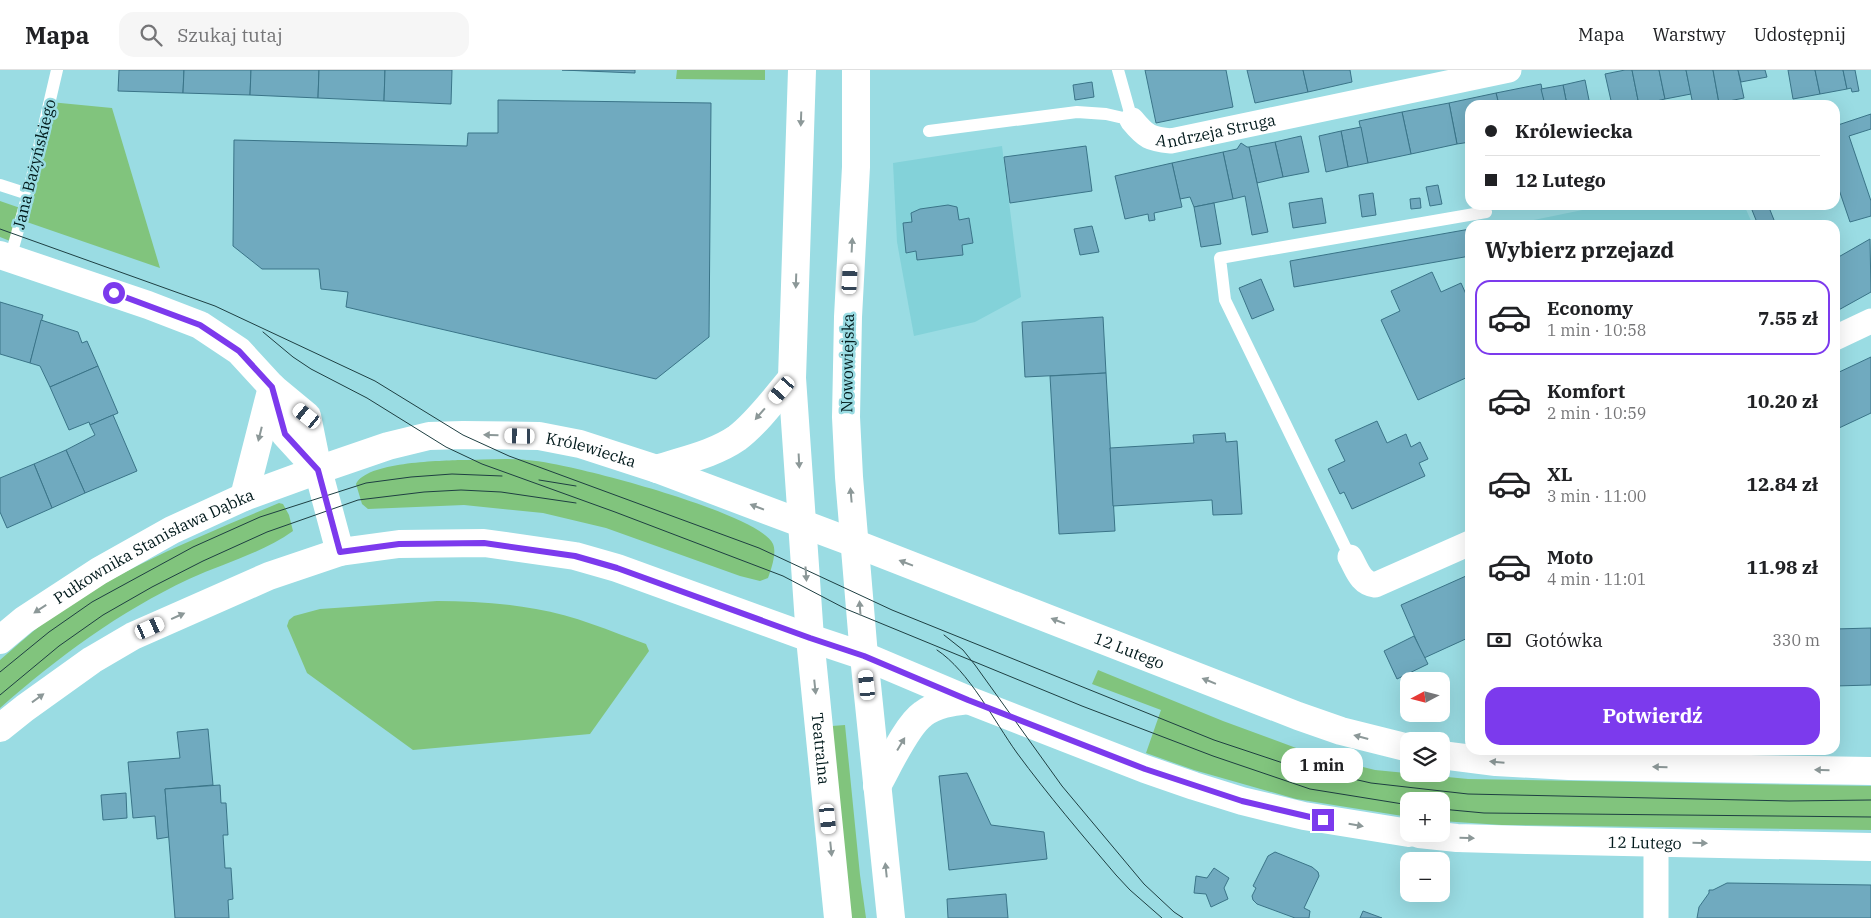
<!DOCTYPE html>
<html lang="pl">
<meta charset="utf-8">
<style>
:root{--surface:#fff;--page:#f6f6f6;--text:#202124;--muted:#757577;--line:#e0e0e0;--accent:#7c3aed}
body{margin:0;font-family:"IBM Plex Serif",serif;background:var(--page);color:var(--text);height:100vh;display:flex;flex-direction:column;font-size:19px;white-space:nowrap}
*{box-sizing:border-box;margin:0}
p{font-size:16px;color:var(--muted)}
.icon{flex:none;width:28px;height:28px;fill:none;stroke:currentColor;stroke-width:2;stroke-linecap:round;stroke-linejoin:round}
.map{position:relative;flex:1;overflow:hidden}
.side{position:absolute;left:1465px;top:150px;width:375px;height:535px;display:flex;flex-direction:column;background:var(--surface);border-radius:15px;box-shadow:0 5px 20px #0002}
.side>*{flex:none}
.guide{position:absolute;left:1465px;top:30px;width:375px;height:110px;border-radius:15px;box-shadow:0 5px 20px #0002;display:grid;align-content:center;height:110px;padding:0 20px;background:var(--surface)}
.needle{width:32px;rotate:263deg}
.fabs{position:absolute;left:1400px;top:602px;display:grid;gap:10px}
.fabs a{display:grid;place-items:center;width:50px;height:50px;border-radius:10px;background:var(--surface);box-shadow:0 5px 20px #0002;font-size:25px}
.end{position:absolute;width:22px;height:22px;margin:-11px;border:6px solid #7c3aed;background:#fff;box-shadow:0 0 0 2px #fff}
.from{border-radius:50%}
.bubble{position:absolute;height:35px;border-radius:15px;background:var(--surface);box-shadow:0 5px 20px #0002;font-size:16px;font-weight:700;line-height:35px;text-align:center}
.car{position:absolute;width:15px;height:30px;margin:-15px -8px;border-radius:6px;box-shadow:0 0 4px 1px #0007;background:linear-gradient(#fff 24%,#345 0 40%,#fff 0 76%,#345 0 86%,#fff 0)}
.guide b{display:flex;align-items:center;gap:18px;height:48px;font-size:19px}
.guide b+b{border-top:1px solid var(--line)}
.guide i{width:12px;height:12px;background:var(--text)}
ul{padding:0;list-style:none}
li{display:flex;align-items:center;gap:15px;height:75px;margin:0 10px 8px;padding:0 10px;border:2px solid transparent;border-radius:15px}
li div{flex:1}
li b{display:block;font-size:19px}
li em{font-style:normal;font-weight:700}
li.selected{border-color:var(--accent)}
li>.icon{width:45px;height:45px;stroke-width:1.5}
h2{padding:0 20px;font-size:22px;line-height:60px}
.pay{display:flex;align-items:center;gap:12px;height:55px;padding:0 20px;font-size:19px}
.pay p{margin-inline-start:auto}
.primary-button{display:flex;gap:10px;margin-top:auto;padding:10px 20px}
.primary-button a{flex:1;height:58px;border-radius:15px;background:var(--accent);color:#fff;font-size:20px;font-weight:700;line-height:58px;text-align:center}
header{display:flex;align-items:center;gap:30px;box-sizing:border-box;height:70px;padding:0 25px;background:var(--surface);border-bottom:1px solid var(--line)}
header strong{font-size:24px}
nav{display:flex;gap:28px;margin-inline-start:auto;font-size:18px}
.search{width:350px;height:45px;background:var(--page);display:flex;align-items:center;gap:12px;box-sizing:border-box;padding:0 18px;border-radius:15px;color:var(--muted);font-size:19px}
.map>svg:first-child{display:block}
</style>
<header>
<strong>Mapa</strong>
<div class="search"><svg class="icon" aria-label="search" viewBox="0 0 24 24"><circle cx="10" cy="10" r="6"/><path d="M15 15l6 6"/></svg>Szukaj tutaj</div>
<nav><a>Mapa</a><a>Warstwy</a><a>Udostępnij</a></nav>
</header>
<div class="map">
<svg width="1871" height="848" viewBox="0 0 1871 848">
<rect width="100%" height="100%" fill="#9adce3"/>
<g fill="#83d2d9">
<path d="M1002,76L1021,227L975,252L914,266L897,172L893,93Z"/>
<path d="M1602,135H1744L1753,155H1510L1602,136Z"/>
</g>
<g fill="#81c47d">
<path d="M677,0H765V10L676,9Z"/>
<path d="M50,32L112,38L160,198L21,150L15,173L0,167V131L23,139Z"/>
<path d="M460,390C485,390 511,387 536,391C574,395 759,443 773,474C777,483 771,500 768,508L760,511L740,506L606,458L543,443L464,435L368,439L362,434L356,414C367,392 437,391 460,390Z"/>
<path d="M279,433L283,434L289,445L293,461C262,483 224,493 189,509C119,542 58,587 0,638V590C17,576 34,559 53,546C122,497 201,466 279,433Z"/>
<path d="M437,531C470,531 504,533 536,539C574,545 610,561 646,574L649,581L590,664L413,680L307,603L287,556L289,550L294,546L320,539Z"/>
<path d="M1098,600L1223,651L1315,685L1375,700L1468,709L1871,716V760L1502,755L1441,751V731H1409V747L1296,729L1194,700L1146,683L1161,640L1092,614Z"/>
<path d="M845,655L860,805L866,848H851L832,656Z"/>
</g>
<g fill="#70aabf" stroke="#3a7488">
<path d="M119,0H184L183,23L118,21Z"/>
<path d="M184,0H251L250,25L183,23Z"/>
<path d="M251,0H319L318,28L250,25Z"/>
<path d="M319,0H385L384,31L318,28Z"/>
<path d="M385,0H452L451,34L384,31Z"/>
<path d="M562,0H635V3Z"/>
<path d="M1145,0H1226L1233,37L1156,53Z"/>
<path d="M1247,0H1303L1308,22L1255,33Z"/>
<path d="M1303,0H1350L1352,12L1308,22Z"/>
<path d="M1625,0H1632L1639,35H1612L1605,4Z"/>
<path d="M1632,0H1659L1665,29L1639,35Z"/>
<path d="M1659,0H1686L1691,24L1665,29Z"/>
<path d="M1686,0H1713L1719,33L1693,35Z"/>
<path d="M1713,0H1738L1744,28L1719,33Z"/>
<path d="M1738,0H1765L1767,7L1741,12Z"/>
<path d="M1788,0H1815L1820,24L1793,29Z"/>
<path d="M1815,0H1843L1847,19L1820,24Z"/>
<path d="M1843,0H1855L1859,21L1852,22L1851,18L1847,19Z"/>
<path d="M1585,10L1590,35H1567L1563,15Z"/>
<path d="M1092,12L1094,27L1075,30L1073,15Z"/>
<path d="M1541,14L1545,35H1499L1496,23Z"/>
<path d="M1563,15L1567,35H1545L1541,19Z"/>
<path d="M1496,23L1499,35H1470V72L1457,74L1449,33Z"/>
<path d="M498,30L711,33L709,267L656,309L346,237L348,222L321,219L319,199H262L233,176L234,70L467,76L468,63H498Z"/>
<path d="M1449,33L1457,74L1411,84L1402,42Z"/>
<path d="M1402,42L1411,84L1368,93L1359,51Z"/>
<path d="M1871,44V59L1849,66L1871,131V146L1850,152L1835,108V56Z"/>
<path d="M1361,57L1368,93L1348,97L1341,61Z"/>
<path d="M1341,61L1348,97L1326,102L1319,66Z"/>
<path d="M1301,66L1309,102L1283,107L1275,72Z"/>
<path d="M1275,72L1283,107L1257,113L1249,77Z"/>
<path d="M1241,73L1247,77H1249L1268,162L1252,165L1245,126L1233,129L1223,82L1237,79Z"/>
<path d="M1086,76L1092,121L1010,133L1004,87Z"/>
<path d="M1223,82L1233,129L1194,137L1190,127L1180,129L1172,93Z"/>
<path d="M1172,93L1182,137L1154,143L1155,150L1149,151L1148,144L1125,149L1115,106Z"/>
<path d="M1438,115L1442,134L1430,136L1426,117Z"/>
<path d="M1373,123L1376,145L1362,147L1359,125Z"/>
<path d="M1322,128L1326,153L1293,158L1289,133Z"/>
<path d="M1420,128L1421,138L1411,139L1410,129Z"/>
<path d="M1214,133L1221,174L1201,177L1194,137Z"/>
<path d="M948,135L957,137L959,150L969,148L973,173L962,175L963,185L917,190L916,181L906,183L903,153L912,152L911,143L920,139Z"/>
<path d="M1750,135H1768L1776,155H1758Z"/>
<path d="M1092,156L1099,182L1080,185L1074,159Z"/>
<path d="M1470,159V186L1294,217L1290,191Z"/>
<path d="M1870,169L1871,222L1835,242V189Z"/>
<path d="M1432,202L1441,222L1461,213L1470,233V306L1418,330L1381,250L1400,241L1391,221Z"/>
<path d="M1261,209L1274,240L1252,249L1239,218Z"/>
<path d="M0,232L43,245L30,293L0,284Z"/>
<path d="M1103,247L1106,303L1025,307L1022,252Z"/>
<path d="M41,250L78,262L82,273L87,271L98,296L50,317L40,296L30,293Z"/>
<path d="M1871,287V343L1839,358L1835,349V304Z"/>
<path d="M98,296L118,343L90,355L89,352L69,360L50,317Z"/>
<path d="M1106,303L1115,461L1059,464L1050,306Z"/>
<path d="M113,345L137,401L85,423L66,380L95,365L90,355Z"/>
<path d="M1377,351L1387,373L1406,364L1411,377L1420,372L1428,389L1419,393L1425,406L1352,439L1344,422L1340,424L1328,399L1345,391L1335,370Z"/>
<path d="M1225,363L1226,372L1237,371L1242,444L1213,445L1212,430L1113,436L1110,378L1194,373L1193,365Z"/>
<path d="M66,380L85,423L52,438L34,394Z"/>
<path d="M34,394L52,438L7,458L0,442V408Z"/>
<path d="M1466,506L1470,516V567L1424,588L1401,535Z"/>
<path d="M1871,558V615L1835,616V559Z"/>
<path d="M1414,566L1428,594L1397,609L1384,581Z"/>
<path d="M208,659L213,715L165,719L169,767L157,769L155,746L133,748L128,692L180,688L177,662Z"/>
<path d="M967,703L991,755L1044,762L1047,789L949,800L939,706Z"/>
<path d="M220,715L221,733H226L228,765H223L225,798H231L233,829L228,830L229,848H175L165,719Z"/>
<path d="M126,723L127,748L103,750L101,725Z"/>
<path d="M1275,782L1312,797L1318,802L1319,806L1304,838L1310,841L1309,848H1295L1257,834L1253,830L1252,826L1256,818L1253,816L1268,786Z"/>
<path d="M1214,798L1229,808L1224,818L1228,829L1211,837L1206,824L1194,823L1196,806L1207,808Z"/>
<path d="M1727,813L1871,815V848H1697L1699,837L1709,823V820H1713Z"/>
<path d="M1006,824L1008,848H948L947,829Z"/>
<path d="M1363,841L1382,848H1360Z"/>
</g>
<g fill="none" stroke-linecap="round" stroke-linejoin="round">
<g stroke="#fff" stroke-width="12">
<path d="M929,61L1077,42L1106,44L1132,50L1118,0"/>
<path d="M0,115L28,124"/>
<path d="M10,189L28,124L57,0"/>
<path d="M1350,487L1225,230L1220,188L1486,142"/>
</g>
<g stroke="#fff" stroke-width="25">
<path id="s1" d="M1132,50C1146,67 1150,69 1171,71L1509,0"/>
<path d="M1835,268L1871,251"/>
<path d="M1350,487C1357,499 1360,513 1375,515L1470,473"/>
<path d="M1656,848V772"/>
</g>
<g stroke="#fff" stroke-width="28">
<path id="s2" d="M802,0L792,308L810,568L838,848"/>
<path d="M856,0V97L848,247L846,347L849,407L864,586L891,848"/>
<path d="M657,399C684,390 714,384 737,368C757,353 776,327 792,308"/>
<path d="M244,427L272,317"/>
<path id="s3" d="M0,570L24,550L99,501L172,460L244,427L318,400"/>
<path d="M0,658L25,638L92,590L133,566L269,506L340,482"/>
<path d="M877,716C888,697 906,656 923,644C936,634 952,632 968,630"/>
</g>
<g stroke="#fff" stroke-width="28">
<path d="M0,185L148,235L200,255L239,281L272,317L307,346L318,400L340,482L399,474L484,473L575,486L617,498L810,568L864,586L968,630L1145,699L1194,716L1242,731L1304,746L1409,763"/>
<path d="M272,317L285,364L318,400"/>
<path id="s4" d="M318,400L388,376L429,366L463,365L539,366L580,374L657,399L854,473L1298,646L1341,661L1409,678"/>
<path d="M1441,685L1496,692L1569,696L1871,701"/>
<path id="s5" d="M1419,764L1457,768L1527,770L1871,777"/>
</g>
<g stroke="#1e3f42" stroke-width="1">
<path d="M0,159L215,236L375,311L463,365L509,386L759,478L892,540L1214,670L1283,693L1371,713L1468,724L1789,731L1871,730"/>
<path d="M263,262L293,287L311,299L367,328L446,377L482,394L615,442L783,506L846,539L1082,636L1213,686L1310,719L1409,735"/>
<path d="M539,410L576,416"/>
<path d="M944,565L963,580L975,595L1062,716L1144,814L1174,842L1183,848"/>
<path d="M937,580C969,601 994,651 1017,683C1048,725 1082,765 1116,805L1130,820L1162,848"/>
<path d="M0,602L49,562L92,532L193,477L260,447L366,413L411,407L452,404L502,406"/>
<path d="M0,625L59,576L103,545L152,517L203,491L267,462L358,430L424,422L461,420L501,422L576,433"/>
<path d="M1441,739L1484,743L1871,747"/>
</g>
</g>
<defs><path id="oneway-solid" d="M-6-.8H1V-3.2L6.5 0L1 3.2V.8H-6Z" transform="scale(1.25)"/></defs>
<g fill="#8c9898">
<use href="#oneway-solid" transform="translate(801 49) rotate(92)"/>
<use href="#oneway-solid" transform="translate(852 175) rotate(-87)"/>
<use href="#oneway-solid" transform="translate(796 211) rotate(92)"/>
<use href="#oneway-solid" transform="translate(760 344) rotate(131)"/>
<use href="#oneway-solid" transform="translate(260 364) rotate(104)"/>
<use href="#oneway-solid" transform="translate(491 365) rotate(-179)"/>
<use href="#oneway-solid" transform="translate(799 391) rotate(87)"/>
<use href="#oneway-solid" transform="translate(851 425) rotate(-95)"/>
<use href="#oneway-solid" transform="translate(757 437) rotate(-159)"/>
<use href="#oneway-solid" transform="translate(906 493) rotate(-159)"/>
<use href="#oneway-solid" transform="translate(806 504) rotate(86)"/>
<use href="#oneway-solid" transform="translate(860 538) rotate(-94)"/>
<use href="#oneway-solid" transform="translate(40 539) rotate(147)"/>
<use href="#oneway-solid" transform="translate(178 546) rotate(-24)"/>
<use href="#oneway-solid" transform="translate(1058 551) rotate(-159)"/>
<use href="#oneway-solid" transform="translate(1209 611) rotate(-158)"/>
<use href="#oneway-solid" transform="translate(815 617) rotate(84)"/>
<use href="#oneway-solid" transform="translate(38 628) rotate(-36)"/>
<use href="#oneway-solid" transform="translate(1361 667) rotate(-165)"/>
<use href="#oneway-solid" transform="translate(901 674) rotate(-59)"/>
<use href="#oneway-solid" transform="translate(1497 692) rotate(-175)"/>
<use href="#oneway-solid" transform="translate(1660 697) rotate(-179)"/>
<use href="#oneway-solid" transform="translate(1822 700) rotate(-179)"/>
<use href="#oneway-solid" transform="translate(1356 755) rotate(10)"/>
<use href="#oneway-solid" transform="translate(1467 768) rotate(2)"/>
<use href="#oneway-solid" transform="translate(1700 773) rotate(1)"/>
<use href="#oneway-solid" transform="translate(831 779) rotate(84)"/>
<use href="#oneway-solid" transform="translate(886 800) rotate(-96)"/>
</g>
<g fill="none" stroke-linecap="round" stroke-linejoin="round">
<path stroke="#7c3aed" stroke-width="6" d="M114,223L200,255L239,281L272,317L285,364L318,400L340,482L399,474L484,473L575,486L617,498L810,568L864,586L968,630L1145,699L1242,731L1323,750"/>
</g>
<g text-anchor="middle" stroke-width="5" stroke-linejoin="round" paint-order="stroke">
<g font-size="16" fill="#00191b" stroke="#9adce3">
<text dy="6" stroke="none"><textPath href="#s1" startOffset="92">Andrzeja Struga</textPath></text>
<text transform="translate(34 94) rotate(-76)" y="6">Jana Bażyńskiego</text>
<text transform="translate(847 293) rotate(-89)" y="6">Nowowiejska</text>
<text dy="6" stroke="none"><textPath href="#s4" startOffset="280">Królewiecka</textPath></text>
<text dy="6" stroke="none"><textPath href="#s3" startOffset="181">Pułkownika Stanisława Dąbka</textPath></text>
<text dy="6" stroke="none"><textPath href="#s4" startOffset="855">12 Lutego</textPath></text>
<text dy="6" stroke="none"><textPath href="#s2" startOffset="680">Teatralna</textPath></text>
<text dy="6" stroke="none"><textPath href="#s5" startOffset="226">12 Lutego</textPath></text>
</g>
</g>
</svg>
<div class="fabs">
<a><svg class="needle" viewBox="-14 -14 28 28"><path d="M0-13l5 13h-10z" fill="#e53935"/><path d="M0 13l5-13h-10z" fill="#757577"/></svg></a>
<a><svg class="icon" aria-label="layers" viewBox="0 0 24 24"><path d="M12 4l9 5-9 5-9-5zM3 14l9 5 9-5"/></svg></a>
<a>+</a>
<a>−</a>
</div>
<i class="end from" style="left:114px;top:223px"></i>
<i class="end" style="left:1323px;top:750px"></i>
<div class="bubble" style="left:1281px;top:678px;width:82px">1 min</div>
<i class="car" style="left:850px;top:209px;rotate:3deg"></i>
<i class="car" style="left:782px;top:320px;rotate:221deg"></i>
<i class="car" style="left:307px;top:346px;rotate:309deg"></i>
<i class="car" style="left:520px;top:366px;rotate:271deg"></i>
<i class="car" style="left:150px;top:558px;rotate:66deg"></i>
<i class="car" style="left:867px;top:615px;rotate:354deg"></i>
<i class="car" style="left:828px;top:749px;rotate:174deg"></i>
<div class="guide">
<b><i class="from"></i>Królewiecka</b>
<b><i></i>12 Lutego</b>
</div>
<section class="side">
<h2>Wybierz przejazd</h2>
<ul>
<li class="selected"><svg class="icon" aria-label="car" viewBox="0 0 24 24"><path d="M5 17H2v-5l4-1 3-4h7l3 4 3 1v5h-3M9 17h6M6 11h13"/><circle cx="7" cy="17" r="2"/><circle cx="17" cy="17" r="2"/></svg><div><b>Economy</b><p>1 min · 10:58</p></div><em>7.55 zł</em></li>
<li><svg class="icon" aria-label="car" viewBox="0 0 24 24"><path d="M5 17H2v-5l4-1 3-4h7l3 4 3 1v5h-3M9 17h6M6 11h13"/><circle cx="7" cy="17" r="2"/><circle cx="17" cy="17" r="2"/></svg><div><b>Komfort</b><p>2 min · 10:59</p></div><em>10.20 zł</em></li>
<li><svg class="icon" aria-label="car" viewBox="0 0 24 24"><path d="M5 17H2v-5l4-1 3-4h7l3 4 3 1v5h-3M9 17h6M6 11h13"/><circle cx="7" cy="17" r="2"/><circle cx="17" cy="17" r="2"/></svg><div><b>XL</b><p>3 min · 11:00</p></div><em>12.84 zł</em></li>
<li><svg class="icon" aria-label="car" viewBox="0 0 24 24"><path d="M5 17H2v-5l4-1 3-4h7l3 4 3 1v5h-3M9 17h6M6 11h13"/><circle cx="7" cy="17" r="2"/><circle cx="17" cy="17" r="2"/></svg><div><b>Moto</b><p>4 min · 11:01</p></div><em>11.98 zł</em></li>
</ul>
<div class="pay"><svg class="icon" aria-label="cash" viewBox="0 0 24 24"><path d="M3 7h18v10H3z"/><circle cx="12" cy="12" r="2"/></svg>Gotówka<p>330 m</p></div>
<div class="primary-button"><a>Potwierdź</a></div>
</section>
</div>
